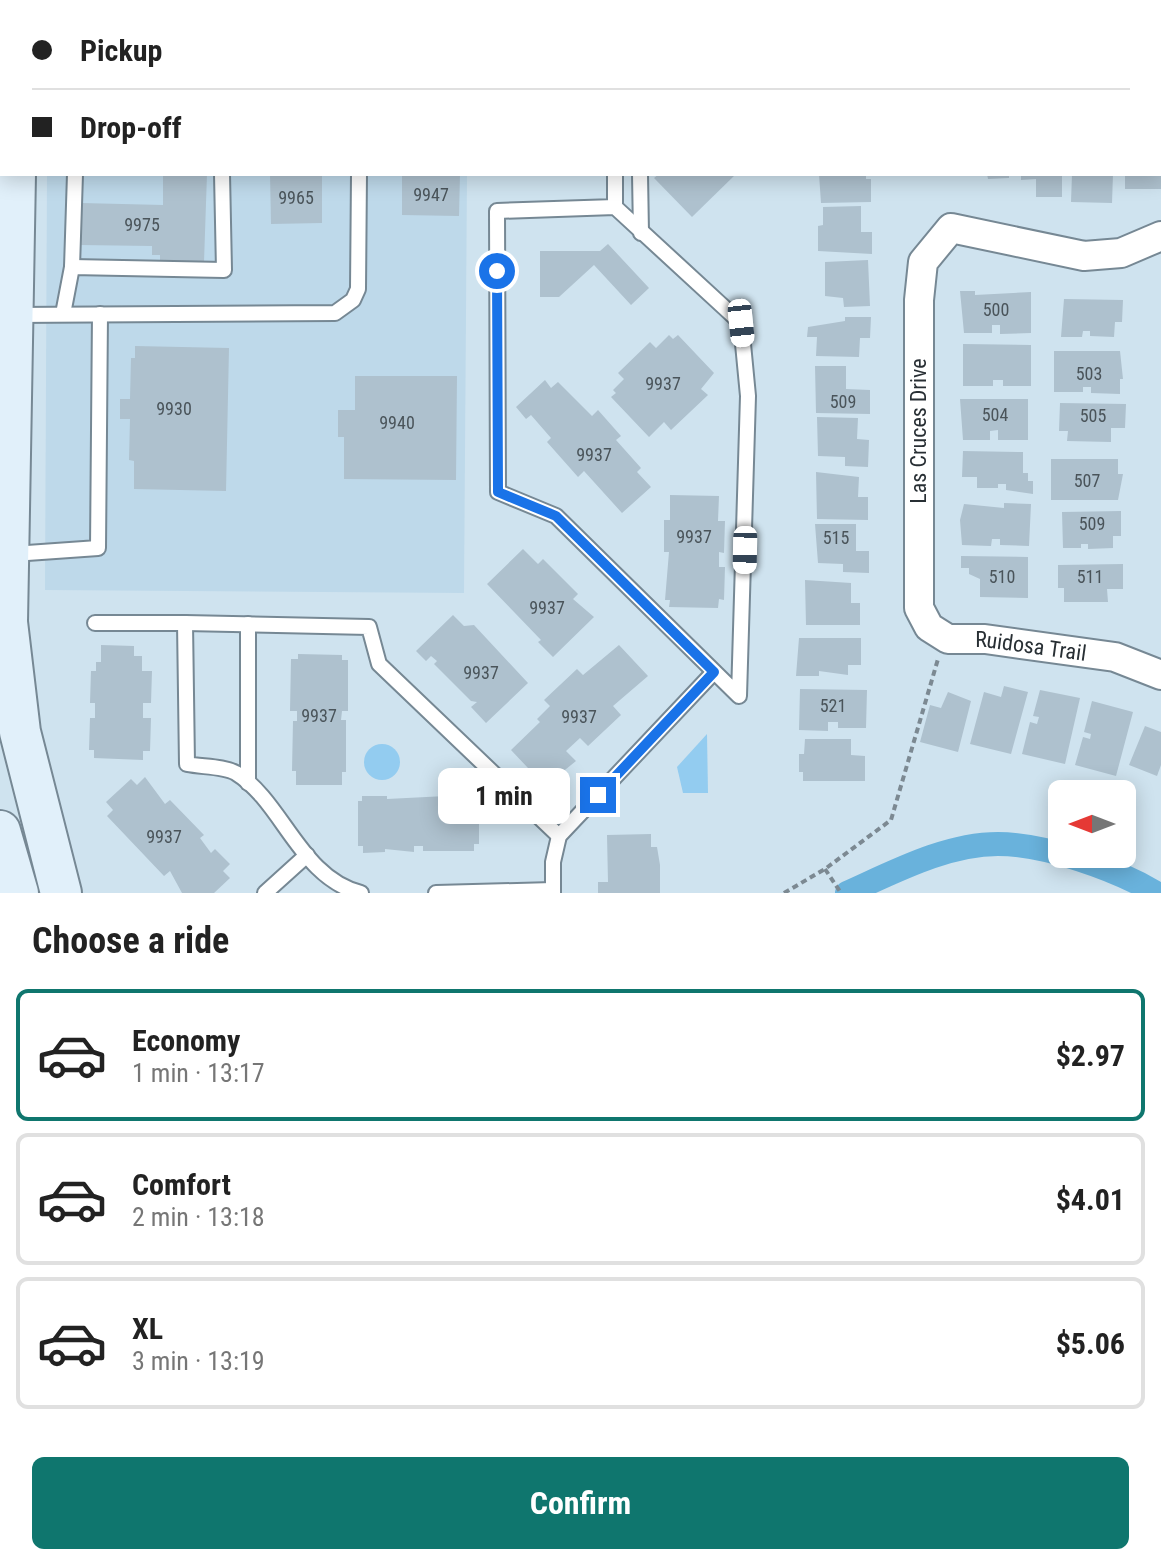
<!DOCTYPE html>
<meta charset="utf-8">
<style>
:root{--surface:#fff;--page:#f6f6f6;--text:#222;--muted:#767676;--line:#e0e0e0;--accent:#0f766e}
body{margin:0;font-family:"Roboto Condensed",sans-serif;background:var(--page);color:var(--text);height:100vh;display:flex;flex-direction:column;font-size:30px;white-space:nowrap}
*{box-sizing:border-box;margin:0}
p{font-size:26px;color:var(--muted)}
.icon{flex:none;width:44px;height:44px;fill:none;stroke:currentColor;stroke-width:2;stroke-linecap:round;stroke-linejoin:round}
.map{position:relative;height:893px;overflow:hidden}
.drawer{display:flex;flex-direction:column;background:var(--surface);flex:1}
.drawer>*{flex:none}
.top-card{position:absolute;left:0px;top:0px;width:1162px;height:176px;box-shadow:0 4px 20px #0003;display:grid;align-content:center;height:176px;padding:0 32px;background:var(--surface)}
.needle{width:52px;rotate:270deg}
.fabs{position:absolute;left:1048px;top:780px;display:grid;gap:16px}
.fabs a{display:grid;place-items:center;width:88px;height:88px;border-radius:12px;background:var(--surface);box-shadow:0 4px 20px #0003;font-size:40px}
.end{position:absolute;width:36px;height:36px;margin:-18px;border:10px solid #1a73e8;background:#fff;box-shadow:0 0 0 4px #fff}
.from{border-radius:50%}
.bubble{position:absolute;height:56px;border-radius:12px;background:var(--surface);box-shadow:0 4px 20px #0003;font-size:26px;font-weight:700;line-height:56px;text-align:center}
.car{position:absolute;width:24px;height:48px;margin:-24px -12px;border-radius:10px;box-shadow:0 0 6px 2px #0007;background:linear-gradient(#fff 24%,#345 0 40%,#fff 0 76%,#345 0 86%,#fff 0)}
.top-card b{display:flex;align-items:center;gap:28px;height:76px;font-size:30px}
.top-card b+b{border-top:2px solid var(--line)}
.top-card i{width:20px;height:20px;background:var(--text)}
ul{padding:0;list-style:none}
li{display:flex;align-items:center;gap:24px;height:132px;margin:0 16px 12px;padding:0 16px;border:4px solid var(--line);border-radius:12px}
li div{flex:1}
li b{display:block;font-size:30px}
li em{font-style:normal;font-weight:700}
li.on{border-color:var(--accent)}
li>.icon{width:72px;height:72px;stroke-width:1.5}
h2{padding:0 32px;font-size:36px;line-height:96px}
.button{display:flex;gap:16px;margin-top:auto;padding:16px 32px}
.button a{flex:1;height:92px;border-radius:12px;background:var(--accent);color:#fff;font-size:32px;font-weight:700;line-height:92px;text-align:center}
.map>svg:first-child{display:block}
</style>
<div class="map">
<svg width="1161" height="893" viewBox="0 0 1161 893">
<rect width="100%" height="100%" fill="#cfe3ef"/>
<path fill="#bed9ea" d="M47,174H467L464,593L45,590Z"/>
<g fill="#93ccf0">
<path d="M707,734L708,793H683L677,767Z"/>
<circle cx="382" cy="762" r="18"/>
</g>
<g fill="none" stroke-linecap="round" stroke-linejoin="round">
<path stroke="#69b2dc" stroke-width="24" d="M847,893C894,872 946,844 998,844C1045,844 1116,869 1156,893"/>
</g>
<g fill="#aec1ce">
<path d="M163,174H207L204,262L160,261V255H152V246L80,245L81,203L163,205Z"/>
<path d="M270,174H322V223L271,224Z"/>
<path d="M402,174H460L459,216L402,215Z"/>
<path d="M659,174H736L692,217L654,178Z"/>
<path d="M819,174H866V179H871V202L821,203Z"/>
<path d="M987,174H1009V178L988,179Z"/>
<path d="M1021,174H1062V197H1036V179L1021,180Z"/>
<path d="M1072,174H1113L1112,203L1071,202Z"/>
<rect x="1125" y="174" width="36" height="15"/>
<path d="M861,206V232H872V254L818,251V226L823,225V207Z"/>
<path d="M608,244L649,288L631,305L594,265L559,297H540V251H600Z"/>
<path d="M868,260L870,306L844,307L843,298L825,296V262Z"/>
<path d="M960,291H975V295L1031,292V333L1000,334V325H992V333H964Z"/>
<path d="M1064,299L1123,300L1122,322H1115L1114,337L1090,336V331H1083L1082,337H1061Z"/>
<path d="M845,317H871L870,338H860L859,357L816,356L817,337H807L808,327L845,321Z"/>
<path d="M669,335L673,339L678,335L714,373L701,389L708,395L671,430L664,422L649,437L611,397L616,393L613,390L624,379L618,373L650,342L656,348Z"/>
<path d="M963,344L1031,345V386H1003V380H993V386H963Z"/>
<path d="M135,346L229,348L226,491L134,489V461L129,460L130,419H120V399H130L131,358H135Z"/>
<path d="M1054,351H1120L1123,379H1120V394L1091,393V387H1083V392H1054Z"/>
<path d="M815,366H846V389L870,390V414L816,413Z"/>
<path d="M355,376H457L456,480L344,479V437H338V410H355Z"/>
<path d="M545,380L551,388L558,382L592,416L598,410L621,436L616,440L641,468L637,472L651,487L622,513L584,471L578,477L547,442L551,438L531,415L526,419L516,407Z"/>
<path d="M960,399H1028V440H998V430L990,431V440H963Z"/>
<path d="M1060,403L1126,404L1125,428H1111V442L1067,441L1068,431H1059Z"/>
<path d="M817,417L858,418L857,439L869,440L868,467L845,466V457L818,456Z"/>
<path d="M963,451L1023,452V473H1028V481H1033V494L1006,490V484H998V488H977V477H962Z"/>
<path d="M1051,459H1118V474H1123L1118,500H1051Z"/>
<path d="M816,472L859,477L858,497H868V520L817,519Z"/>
<path d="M670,495L719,496L718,521H725L724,553L719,552V567H725L724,600L719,599L718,608L669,607L670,600H665L669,552H664V520H670Z"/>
<path d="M1004,503L1031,504L1029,546L1000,545V539H992L991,546L962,545L960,520L964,504L1004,508Z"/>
<path d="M1121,511V536H1113V548L1088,549V544H1081V548H1063L1062,512Z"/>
<path d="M815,524H856V551H869V573L843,572V564L818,563Z"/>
<path d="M523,549L538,564L543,559L578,594L573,599L594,617L553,657L538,642L541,640L487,584Z"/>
<path d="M961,556L1028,557V598L980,597V579L969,574V568H961Z"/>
<path d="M1123,564V589H1107L1108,602H1064V588H1058V565Z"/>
<path d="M805,580L851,583V603H860V625H806Z"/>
<path d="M453,615L464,626L474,625L528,683L486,723L471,707L477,702L471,701L434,664L437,661L431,656L426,661L416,651Z"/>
<path d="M799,638H861V665H848V675L819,671V676H796Z"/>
<path d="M101,645L134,646V656H142V671H152L151,703H143V718H151L150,751H143V760L94,758V750H89L90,718H95V703H90L91,671H96V662H101Z"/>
<path d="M619,645L648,676L613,706L621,715L588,746L580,738L566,751L576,761L545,786L511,750L540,722L537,719L550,706L544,700L577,669L583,675Z"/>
<path d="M298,654L342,655V660H348V711H342L341,720H346V772H342V785H296V771H292L293,721H297V711H290L291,659H298Z"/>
<path d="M1004,686L1028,692L1011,754L970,744L984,692L1001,697Z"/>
<path d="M800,689L867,690L866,728H838V722H828V731L799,730Z"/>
<path d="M1040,690L1080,698L1065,764L1022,754L1030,722L1037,724L1039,717L1033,716Z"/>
<path d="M948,692L971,701L958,752L920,742L930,705L941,708Z"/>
<path d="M1092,701L1133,712L1116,776L1075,765L1083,737L1090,739L1091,734L1084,732Z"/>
<path d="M1145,726L1161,732V765L1157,776L1129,765Z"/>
<path d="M805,739H851V755L865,756V781H803V772H799V754H804Z"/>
<path d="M145,777L165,804L170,800L204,835L200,838L211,853L215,849L230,864L223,871L230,878L214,893H182L170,871L164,876L107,816L113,810L106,802L131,779L137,785Z"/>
<path d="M452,795H474V802H479V844H474V851H423V846H414V852L385,849V852L363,853V846H358V801H362V796H387V799L446,796V799H452Z"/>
<path d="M651,834V847H657L660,865V893H598V882H608L607,835Z"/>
</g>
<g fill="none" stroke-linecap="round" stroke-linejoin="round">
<defs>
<g id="lane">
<path d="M650,2V0"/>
<path d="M615,174V207L741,323L748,396L739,696L556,516L498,492L497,211L615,207"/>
<path d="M640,174L641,233"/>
<path d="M72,267L75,174"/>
<path d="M63,314L72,267L224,270L222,174"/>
<path d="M13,315L335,313L353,300L358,289L359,174"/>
<path d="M13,554L98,548L100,314"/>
<path d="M95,623H185L187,764C202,767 224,766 236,773C283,802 300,878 361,893"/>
<path d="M185,623L369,627L379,664L559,836"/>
<path d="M248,624V783"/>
<path d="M265,893L307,855"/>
<path d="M436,893L553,890"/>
<path d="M553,893V862L559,836L714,672"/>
</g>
<g id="street">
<path id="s1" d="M1161,236L1121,253L1084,256L951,228L923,262L919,300V608L929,627L948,639H985L1115,657L1161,675"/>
</g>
<g id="secondary">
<path d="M19,2V0"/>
<path d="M0,38H2"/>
<path d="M1160,46H1161"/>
<path d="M15,174L7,622L20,732L61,893"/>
<path d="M0,831L18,893"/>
</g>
</defs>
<use href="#lane" stroke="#768894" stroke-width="18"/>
<use href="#street" stroke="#768894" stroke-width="32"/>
<use href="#secondary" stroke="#768894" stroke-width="44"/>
<g stroke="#7c8992" stroke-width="4" stroke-dasharray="6 4" stroke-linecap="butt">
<path d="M825,869L841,893"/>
<path d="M784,893L825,869L891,820L938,659"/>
</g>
<use href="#lane" stroke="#fff" stroke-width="14"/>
<use href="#street" stroke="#fff" stroke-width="28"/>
<use href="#secondary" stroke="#e1f0fa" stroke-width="40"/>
</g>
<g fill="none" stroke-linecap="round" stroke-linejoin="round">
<path stroke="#1a73e8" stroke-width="10" d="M497,271L498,492L556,516L714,672L598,795"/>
</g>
<g text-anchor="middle" stroke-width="7" stroke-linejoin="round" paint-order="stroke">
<g font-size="18" fill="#4a545a">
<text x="431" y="201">9947</text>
<text x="296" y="204">9965</text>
<text x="142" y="231">9975</text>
<text x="996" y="316">500</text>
<text x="1089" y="380">503</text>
<text x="663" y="390">9937</text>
<text x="843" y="408">509</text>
<text x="174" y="415">9930</text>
<text x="995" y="421">504</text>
<text x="1093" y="422">505</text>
<text x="397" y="429">9940</text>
<text x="594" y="461">9937</text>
<text x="1087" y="487">507</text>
<text x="1092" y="530">509</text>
<text x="694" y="543">9937</text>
<text x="836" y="544">515</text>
<text x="1002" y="583">510</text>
<text x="1090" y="583">511</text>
<text x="547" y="614">9937</text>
<text x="481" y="679">9937</text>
<text x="833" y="712">521</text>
<text x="319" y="722">9937</text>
<text x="579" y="723">9937</text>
<text x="164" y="843">9937</text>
</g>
<g font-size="22" fill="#282f34" stroke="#fff">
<text transform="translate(918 431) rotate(-90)" y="8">Las Cruces Drive</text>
<text dy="8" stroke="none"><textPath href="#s1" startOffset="734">Ruidosa Trail</textPath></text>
</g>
</g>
</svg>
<div class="fabs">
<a><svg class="needle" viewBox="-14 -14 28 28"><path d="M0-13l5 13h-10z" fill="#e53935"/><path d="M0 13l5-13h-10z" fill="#767676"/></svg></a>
</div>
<i class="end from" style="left:497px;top:271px"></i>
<i class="end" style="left:598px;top:795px"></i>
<div class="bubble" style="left:438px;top:768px;width:132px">1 min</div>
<i class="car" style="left:741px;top:323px;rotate:174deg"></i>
<i class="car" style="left:745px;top:550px;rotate:181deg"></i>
<div class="top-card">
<b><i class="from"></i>Pickup</b>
<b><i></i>Drop-off</b>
</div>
</div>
<section class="drawer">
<h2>Choose a ride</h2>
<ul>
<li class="on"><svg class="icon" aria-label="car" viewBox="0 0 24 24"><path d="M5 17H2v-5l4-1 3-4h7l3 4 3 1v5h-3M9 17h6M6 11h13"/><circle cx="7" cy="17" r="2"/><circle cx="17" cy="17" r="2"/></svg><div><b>Economy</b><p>1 min · 13:17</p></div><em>$2.97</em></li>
<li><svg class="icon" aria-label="car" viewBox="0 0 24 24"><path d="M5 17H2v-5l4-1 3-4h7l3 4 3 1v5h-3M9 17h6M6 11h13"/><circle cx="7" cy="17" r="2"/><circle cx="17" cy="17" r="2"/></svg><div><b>Comfort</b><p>2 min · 13:18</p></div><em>$4.01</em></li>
<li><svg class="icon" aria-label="car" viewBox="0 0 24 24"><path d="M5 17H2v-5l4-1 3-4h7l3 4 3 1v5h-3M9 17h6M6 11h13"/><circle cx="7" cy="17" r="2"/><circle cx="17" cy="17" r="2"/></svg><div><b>XL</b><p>3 min · 13:19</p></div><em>$5.06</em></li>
</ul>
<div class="button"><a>Confirm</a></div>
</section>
